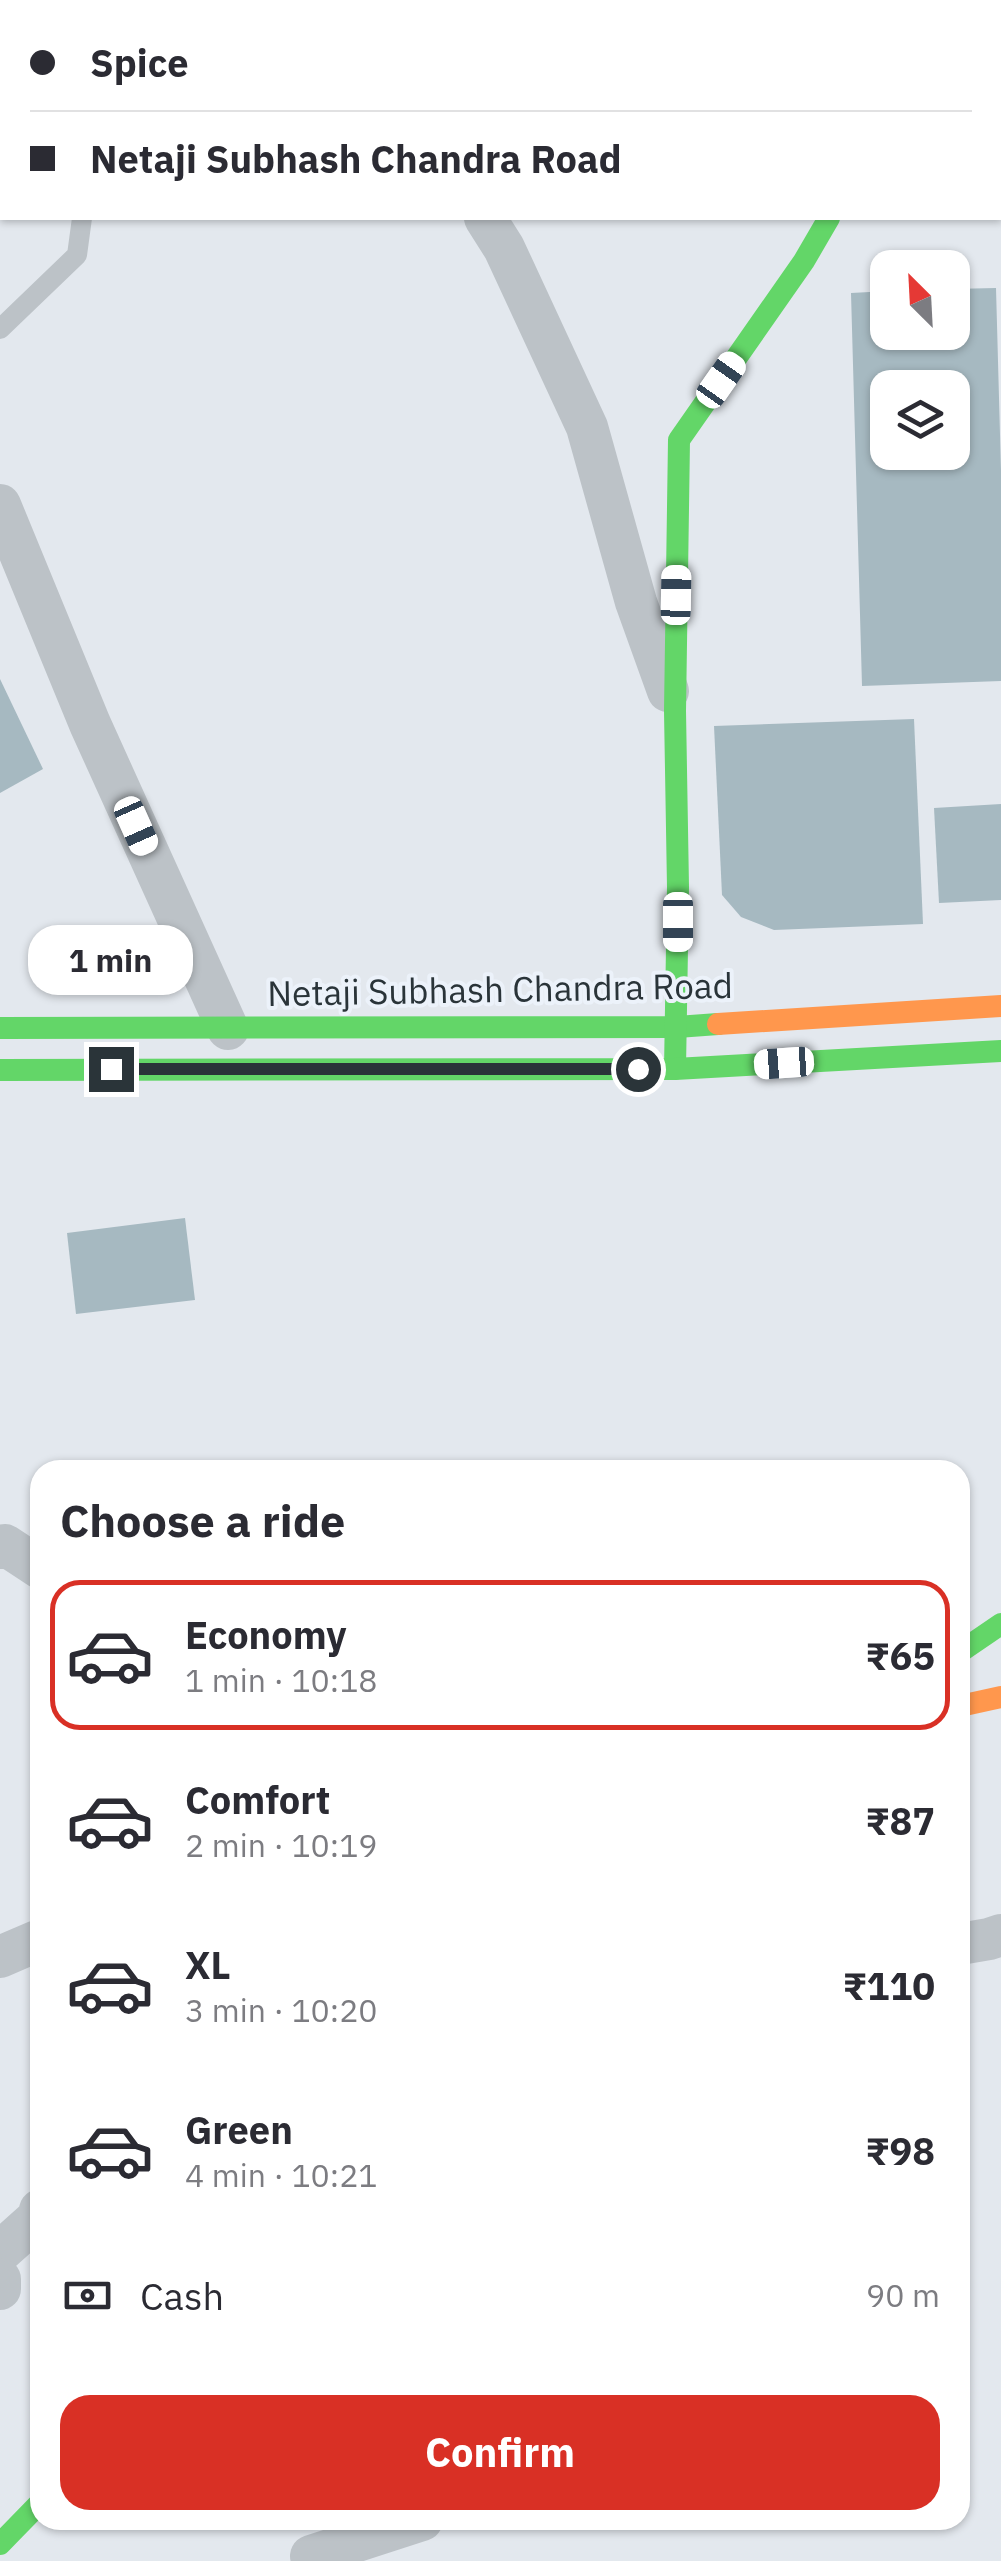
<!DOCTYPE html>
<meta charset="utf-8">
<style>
:root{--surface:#fff;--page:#f7f7f7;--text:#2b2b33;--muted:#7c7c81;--line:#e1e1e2;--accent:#d93025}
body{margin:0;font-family:"IBM Plex Sans",sans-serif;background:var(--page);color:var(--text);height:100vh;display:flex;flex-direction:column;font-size:38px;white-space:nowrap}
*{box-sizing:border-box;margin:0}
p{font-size:32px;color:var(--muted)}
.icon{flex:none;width:55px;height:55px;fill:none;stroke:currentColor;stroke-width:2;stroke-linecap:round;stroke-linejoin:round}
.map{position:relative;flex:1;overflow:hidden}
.side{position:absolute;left:30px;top:1460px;width:940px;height:1070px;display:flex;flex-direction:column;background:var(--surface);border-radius:30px;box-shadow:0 2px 8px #0004}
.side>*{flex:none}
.top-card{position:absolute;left:0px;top:0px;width:1002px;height:220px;box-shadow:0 2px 8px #0004;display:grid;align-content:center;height:220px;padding:0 30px;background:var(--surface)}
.needle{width:65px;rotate:336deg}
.fabs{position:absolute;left:870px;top:250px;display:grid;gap:20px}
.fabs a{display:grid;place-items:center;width:100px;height:100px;border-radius:20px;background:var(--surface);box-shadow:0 2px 8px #0004;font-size:50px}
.end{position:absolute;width:45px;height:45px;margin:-22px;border:12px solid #2a3439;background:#fff;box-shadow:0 0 0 5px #fff}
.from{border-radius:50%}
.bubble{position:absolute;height:70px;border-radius:30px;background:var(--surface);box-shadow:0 2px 8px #0004;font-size:32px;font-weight:800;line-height:70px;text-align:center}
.car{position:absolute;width:30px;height:60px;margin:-30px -15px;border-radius:12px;box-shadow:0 0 8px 2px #0007;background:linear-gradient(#fff 24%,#345 0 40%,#fff 0 76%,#345 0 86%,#fff 0)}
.top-card b{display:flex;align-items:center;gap:35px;height:95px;font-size:38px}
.top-card b+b{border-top:2px solid var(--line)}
.top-card i{width:25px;height:25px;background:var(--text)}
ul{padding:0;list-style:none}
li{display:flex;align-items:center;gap:30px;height:150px;margin:0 20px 15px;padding:0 10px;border:5px solid transparent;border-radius:30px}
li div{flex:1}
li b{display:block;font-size:38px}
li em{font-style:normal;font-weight:800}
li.current{border-color:var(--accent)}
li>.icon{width:90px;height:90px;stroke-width:1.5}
h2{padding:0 30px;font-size:45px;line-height:120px}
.pay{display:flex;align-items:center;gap:25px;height:110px;padding:0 30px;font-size:38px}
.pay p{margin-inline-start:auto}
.primary-button{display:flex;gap:20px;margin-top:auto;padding:20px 30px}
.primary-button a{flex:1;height:115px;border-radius:30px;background:var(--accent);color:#fff;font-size:40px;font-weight:800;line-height:115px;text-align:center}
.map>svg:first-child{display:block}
</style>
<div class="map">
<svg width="1001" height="2561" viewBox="0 0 1001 2561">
<rect width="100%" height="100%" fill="#e3e8ee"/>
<g fill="#a6b9c1" fill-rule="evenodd">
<path d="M996,288L1001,471V681L862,686L851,293L888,291V332H952V289ZM888,388H952V452H888Z"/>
<path d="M0,679L43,769L0,793Z"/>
<path d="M914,719L923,924L774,930L741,917L722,895L714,726Z"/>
<path d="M1001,804V900L939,903L934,808Z"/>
<path d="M185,1218L195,1300L76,1314L67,1233Z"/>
</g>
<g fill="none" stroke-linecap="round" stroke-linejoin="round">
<g stroke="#bcc2c7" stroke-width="20">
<path d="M5,0L6,2"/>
<path d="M0,329L77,255L82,218"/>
</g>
<g stroke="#bcc2c7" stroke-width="42">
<path d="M335,0V2"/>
<path d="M446,0L447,2"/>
<path d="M924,2L925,0"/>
<path d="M485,218L504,248L587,427L636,602L668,691"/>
<path d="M0,505L90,724L228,1029"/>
<path d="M0,1548L5,1545L40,1568"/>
<path d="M960,1944L989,1939L1001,1935"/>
<path d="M0,1957L37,1941L40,1945"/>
<path d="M0,2252L38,2218L40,2210"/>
<path d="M0,2279V2289"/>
<path d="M311,2556L422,2520"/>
</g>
<g stroke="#63d668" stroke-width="22">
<path d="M0,1028L677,1027L718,1024"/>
<path d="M675,1069L678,887L675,711L679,440L804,261L829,218"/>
<path d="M0,1070L675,1069L1001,1051"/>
<path d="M960,1652L1001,1624"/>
<path d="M0,2544L40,2503"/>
</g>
<g stroke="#ff974d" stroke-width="22">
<path d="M718,1024L1001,1006"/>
<path d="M960,1706L1001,1697"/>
</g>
</g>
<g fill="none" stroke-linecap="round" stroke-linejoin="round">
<path stroke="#2a3439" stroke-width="12" d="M111,1069H638"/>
</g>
<g text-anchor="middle" stroke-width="8" stroke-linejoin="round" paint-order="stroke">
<g font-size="35" fill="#2a3439" stroke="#ecf2fa">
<text transform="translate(500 990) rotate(-1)" y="12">Netaji Subhash Chandra Road</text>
</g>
</g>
</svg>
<div class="fabs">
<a><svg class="needle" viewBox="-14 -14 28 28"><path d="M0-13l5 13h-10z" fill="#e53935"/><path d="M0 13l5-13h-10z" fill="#7c7c81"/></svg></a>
<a><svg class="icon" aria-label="layers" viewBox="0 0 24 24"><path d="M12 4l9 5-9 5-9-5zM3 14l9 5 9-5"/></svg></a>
</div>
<i class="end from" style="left:638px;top:1069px"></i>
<i class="end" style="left:111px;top:1069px"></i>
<div class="bubble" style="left:28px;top:925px;width:165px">1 min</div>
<i class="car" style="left:721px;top:380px;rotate:35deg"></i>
<i class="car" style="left:676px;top:595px;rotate:1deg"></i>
<i class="car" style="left:136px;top:826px;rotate:156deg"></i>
<i class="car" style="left:678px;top:922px;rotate:180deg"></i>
<i class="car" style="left:784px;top:1063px;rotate:266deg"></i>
<div class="top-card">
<b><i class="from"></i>Spice</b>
<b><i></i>Netaji Subhash Chandra Road</b>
</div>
<section class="side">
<h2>Choose a ride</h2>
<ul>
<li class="current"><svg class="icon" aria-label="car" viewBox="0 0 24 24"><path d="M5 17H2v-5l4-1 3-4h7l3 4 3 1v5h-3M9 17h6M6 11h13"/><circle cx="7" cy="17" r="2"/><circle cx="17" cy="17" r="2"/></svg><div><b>Economy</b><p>1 min · 10:18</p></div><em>₹65</em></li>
<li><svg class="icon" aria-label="car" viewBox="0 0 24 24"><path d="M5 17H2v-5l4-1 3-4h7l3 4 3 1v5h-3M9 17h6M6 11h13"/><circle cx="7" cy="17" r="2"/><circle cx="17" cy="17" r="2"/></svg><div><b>Comfort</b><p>2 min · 10:19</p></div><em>₹87</em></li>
<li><svg class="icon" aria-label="car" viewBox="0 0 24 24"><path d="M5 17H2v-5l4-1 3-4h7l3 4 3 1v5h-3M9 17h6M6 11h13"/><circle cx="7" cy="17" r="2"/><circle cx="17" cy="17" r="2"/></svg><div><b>XL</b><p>3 min · 10:20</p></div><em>₹110</em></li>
<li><svg class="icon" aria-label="car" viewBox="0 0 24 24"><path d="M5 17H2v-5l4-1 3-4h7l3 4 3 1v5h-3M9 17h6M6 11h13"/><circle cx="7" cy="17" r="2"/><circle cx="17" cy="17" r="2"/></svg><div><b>Green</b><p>4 min · 10:21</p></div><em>₹98</em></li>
</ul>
<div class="pay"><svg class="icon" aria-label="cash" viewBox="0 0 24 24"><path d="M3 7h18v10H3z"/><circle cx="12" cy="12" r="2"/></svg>Cash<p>90 m</p></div>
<div class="primary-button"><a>Confirm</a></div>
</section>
</div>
